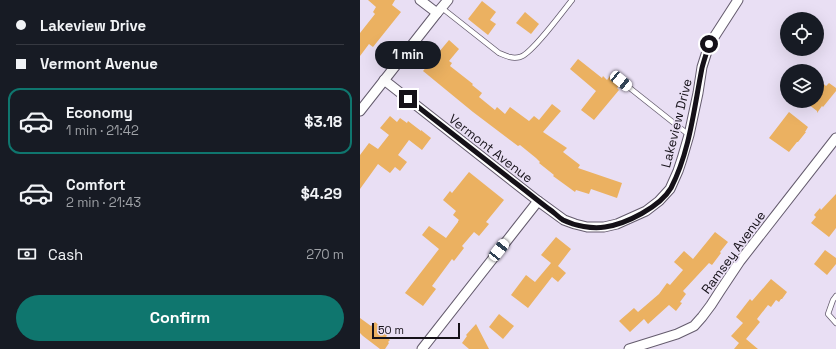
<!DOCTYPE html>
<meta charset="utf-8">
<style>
:root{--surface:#171b24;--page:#242831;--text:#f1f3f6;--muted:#9ea1a6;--line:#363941;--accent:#0f766e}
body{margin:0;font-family:"Space Grotesk",sans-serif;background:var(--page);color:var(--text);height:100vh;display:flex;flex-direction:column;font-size:15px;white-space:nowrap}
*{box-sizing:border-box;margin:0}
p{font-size:13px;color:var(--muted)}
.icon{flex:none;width:22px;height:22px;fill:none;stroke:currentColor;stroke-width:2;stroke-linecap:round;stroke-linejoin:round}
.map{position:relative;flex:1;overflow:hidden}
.sheet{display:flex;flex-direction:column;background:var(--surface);width:360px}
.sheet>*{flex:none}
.banner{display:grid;align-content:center;height:88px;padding:0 16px;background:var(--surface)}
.controls{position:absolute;left:420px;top:12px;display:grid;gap:8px}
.controls a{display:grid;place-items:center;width:44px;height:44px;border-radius:50%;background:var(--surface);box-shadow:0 4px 16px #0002;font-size:20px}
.scale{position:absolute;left:12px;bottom:10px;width:88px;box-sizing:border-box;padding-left:4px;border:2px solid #151118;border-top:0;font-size:11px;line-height:14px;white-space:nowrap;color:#151118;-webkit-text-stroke:3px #e9dff4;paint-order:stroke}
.end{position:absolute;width:18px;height:18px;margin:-9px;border:5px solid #151118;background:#fff;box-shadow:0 0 0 2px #fff}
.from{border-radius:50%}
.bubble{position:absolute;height:28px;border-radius:14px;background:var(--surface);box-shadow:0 4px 16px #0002;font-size:13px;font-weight:600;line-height:28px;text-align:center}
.car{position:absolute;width:12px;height:24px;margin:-12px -6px;border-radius:5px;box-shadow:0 0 3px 1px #0007;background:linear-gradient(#fff 24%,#345 0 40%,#fff 0 76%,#345 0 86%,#fff 0)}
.banner b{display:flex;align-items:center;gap:14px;height:38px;font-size:15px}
.banner b+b{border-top:1px solid var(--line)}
.banner i{width:10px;height:10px;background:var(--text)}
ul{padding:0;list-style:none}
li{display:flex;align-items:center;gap:12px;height:66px;margin:0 8px 6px;padding:0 8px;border:2px solid transparent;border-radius:12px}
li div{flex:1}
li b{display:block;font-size:15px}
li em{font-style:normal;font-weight:600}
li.active{border-color:var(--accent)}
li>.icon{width:36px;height:36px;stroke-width:1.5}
.pay{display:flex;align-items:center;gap:10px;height:44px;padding:0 16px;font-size:15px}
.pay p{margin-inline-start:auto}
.cta{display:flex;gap:8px;margin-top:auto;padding:8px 16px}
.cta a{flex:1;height:46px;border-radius:24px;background:var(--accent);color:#fff;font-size:16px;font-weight:600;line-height:46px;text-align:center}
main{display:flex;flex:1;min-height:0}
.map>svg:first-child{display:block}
</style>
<main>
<section class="sheet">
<div class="banner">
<b><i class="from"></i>Lakeview Drive</b>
<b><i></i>Vermont Avenue</b>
</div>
<ul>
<li class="active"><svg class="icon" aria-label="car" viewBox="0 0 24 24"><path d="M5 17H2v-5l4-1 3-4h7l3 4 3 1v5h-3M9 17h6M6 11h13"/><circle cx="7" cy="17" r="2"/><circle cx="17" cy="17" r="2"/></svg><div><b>Economy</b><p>1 min · 21:42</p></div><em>$3.18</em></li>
<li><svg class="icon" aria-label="car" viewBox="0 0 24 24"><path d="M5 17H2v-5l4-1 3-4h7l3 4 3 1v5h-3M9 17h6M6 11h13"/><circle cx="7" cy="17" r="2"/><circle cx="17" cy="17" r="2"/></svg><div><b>Comfort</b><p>2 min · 21:43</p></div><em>$4.29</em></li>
</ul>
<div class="pay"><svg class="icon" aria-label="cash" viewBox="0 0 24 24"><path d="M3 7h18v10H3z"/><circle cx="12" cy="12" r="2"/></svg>Cash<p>270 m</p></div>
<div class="cta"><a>Confirm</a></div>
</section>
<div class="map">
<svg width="476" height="349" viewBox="0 0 476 349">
<rect width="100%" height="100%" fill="#e9dff4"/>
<g fill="#ebb161">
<path d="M8,0H35L32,5L41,12L13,47L9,44L0,56V33L15,14L13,12L16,7Z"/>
<path d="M122,1L136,12L130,20L136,24L128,35L108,19Z"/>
<path d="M165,12L179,24L171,34L156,23Z"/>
<path d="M89,40L99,49L89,61L92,63L90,66L113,84L112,85L122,93L119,97L135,110L137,107L145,114L150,107L169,121L174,116L179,120L192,104L201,111L183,132L207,148L203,152L220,165L218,168L262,183L257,198L231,189L229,194L216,190L215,192L193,176L194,175L179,163L180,162L176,158L160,145L158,146L113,112L63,71Z"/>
<path d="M218,59L242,78L243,76L247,80L250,76L260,85L257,88L259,90L234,120L221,110L236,91L210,69Z"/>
<path d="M457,78L466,86L469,83L476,88V91L463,107L462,106L457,113V111L444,101H457Z"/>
<path d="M429,112L448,127L445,132H446L438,142H437L429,152L409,138Z"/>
<path d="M30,116L37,122L40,118L47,123L48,121L61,131V130L71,138L62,150L49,140L38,155L47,162L40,171L35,167L30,173L18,164L0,189V155L9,143L18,149L29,135L20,128Z"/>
<path d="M109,172L144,200L126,222L129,224L119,236L114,232L102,246L104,248L94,261L92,259L72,286L76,289L63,306L45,293L79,249L62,235L69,226L86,238L98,222V221L99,220L93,215L96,211L83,200L90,191L92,193Z"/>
<path d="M476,194V228L469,237L451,223L456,217L454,215L460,208L461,210Z"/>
<path d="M355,232L368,242L360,252L361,253L352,265L349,263L323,291L326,294L320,302L322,303L316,311L309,305L288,324L284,319L270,332L259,321L274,308L278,312L299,294L307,283L310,285L323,270L314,262L324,251L333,259Z"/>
<path d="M196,237L211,249L198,266L206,273L198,282L192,277L168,308L151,295L166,275L175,282L191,263L181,255Z"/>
<path d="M465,250L476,258V264L467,275L454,264Z"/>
<path d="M411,279L427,292L422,299H421L419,302L416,300L411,307L408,305L397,319L400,322L386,339L398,349H374L379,343L371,336L383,323L376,317L390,299L392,301Z"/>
<path d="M139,314L154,326L143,339L129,327Z"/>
<path d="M0,318L11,326L15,322L29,333L26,337L30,340L28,342L29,343L25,349H20L3,336L0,333Z"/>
<path d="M116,324L129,349H109L102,343L107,336L106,335Z"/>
</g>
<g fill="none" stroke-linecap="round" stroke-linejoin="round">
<defs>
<g id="service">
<path d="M82,8L139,53C146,56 152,59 160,57C171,55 203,11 212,0"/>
<path d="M261,81L329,135"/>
<path d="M476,296L473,300L468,314L476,323"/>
</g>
<g id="minor">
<path d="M60,0L77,13"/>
<path d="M24,80L178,201L204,220L215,224L227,227H244L257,224L286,211L299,201L310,189L318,171L322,159L329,135L338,93L342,67L349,45L378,0"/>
<path d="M0,111L77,13L88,0"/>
<path d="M62,349L178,201"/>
<path d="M269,349L317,334L334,326L342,317L351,305L360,291L380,261L476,138"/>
</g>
</defs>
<use href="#service" stroke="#645b6d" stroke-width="6"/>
<use href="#minor" stroke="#645b6d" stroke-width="11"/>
<use href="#service" stroke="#fff" stroke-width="4.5"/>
<use href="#minor" stroke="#fff" stroke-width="9"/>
</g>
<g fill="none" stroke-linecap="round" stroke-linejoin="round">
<path stroke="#151118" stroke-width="5" d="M48,99C83,126 118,154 153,181C165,190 177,200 189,209C194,212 198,217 203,220C215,226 232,229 245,227C266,224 300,207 311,188C330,151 334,108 342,68C344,60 347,52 349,44"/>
</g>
<g text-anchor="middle" stroke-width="3.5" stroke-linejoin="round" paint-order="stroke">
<g font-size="13" fill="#151118" stroke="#e9dff4">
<text transform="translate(316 123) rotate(-76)" y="5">Lakeview Drive</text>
<text transform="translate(131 148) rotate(38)" y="5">Vermont Avenue</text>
<text transform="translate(373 252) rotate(-54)" y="5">Ramsey Avenue</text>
</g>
</g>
</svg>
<div class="controls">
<a><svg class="icon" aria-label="locate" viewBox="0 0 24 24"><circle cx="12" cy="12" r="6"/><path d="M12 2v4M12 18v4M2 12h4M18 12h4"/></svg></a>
<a><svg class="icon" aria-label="layers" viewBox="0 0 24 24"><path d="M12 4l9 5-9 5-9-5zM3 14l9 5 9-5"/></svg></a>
</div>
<div class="scale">50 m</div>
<i class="end from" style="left:349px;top:44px"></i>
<i class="end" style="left:48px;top:99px"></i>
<div class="bubble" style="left:15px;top:41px;width:66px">1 min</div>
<i class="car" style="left:261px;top:81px;rotate:129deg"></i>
<i class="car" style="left:139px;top:250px;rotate:38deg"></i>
</div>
</main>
